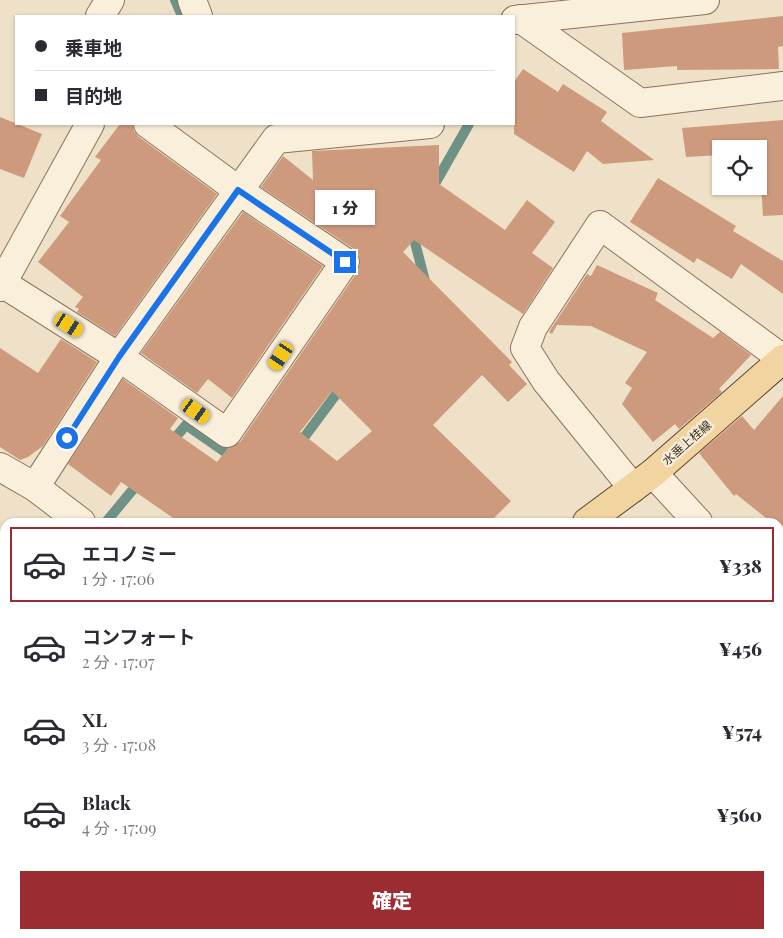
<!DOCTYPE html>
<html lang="ja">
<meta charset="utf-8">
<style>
:root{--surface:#fff;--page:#f2f2f3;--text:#2b2b33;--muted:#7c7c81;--line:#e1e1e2;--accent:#9b2c32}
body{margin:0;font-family:"Playfair Display","Noto Sans JP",serif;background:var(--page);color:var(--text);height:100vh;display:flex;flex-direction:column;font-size:19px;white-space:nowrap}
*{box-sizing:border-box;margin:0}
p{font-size:16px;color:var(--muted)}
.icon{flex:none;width:28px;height:28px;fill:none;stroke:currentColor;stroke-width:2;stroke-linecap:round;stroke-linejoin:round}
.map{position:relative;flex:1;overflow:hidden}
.drawer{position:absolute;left:0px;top:518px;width:784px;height:421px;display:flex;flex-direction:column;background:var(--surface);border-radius:15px 15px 0 0;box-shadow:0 1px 4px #0004}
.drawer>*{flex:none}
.top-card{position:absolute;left:15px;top:15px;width:500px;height:110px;border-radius:0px;box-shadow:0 1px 4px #0004;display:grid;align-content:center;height:110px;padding:0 20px;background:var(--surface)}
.buttons{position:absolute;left:712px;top:140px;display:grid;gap:10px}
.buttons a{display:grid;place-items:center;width:55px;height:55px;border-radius:0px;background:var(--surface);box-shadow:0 1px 4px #0004;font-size:25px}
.end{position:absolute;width:22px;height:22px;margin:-11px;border:6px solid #1a73e8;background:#fff;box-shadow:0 0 0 2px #fff}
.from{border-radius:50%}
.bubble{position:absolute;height:35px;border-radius:0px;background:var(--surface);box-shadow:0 1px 4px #0004;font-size:16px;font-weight:800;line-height:35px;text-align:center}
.car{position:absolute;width:15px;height:30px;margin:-15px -8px;border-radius:6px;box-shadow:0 0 4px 1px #0007;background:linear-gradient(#f5c518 24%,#345 0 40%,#f5c518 0 76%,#345 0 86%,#f5c518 0)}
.top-card b{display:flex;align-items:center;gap:18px;height:48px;font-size:19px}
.top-card b+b{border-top:1px solid var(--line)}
.top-card i{width:12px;height:12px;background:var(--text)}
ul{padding:9px 0 0;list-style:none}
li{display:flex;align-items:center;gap:15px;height:75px;margin:0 10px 8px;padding:0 10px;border:2px solid transparent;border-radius:0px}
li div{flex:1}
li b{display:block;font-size:19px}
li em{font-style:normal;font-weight:800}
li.current{border-color:var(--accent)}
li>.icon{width:45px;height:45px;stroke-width:1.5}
.primary-button{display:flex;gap:10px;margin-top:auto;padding:10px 20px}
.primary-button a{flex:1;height:58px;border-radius:0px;background:var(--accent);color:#fff;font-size:20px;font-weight:800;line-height:58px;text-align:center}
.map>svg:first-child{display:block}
</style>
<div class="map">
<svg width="783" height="938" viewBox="0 0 783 938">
<rect width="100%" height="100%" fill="#efe1c7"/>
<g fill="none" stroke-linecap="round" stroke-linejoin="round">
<g stroke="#6f9287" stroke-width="10">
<path d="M175,0L182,16"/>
<path d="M432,189L469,124"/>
<path d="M411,227L426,285"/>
<path d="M170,444L186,425L235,459"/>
<path d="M297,447L343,385"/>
<path d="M106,522L140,481"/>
<path d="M0,654L5,644"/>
<path d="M779,711L783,706"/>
<path d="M672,938V934"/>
</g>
</g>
<g fill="#cd9a7d" fill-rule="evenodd">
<path d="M783,16V46L778,47L779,69L677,70V66L624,70L622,33Z"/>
<path d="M523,69L558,92L563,84L607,112L601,121L654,160L603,164L587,151L574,172L514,134V82Z"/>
<path d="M0,117L42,134L24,178L0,169Z"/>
<path d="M783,120V215L763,216L759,149H721V155L686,157L682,128Z"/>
<path d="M120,124H133L134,131L139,137L217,194L115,336L77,312L79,309L75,307L83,297L38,262L69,222L60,216L101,160L95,157Z"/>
<path d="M439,145V184L505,230L527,200L555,222L532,253L553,268L523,314L414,240L403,252L512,362L509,365L527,384L508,402L482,375L433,425L511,501L490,522H179L121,482L111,496L68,464L123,379L178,418L170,429L217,462L228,448L240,442L358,271L360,264L359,256L354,249L261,187L283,156L313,180L312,151ZM332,391L372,431L337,461L300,432Z"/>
<path d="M658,178L736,226L733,231L783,261V294L741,264L732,279L697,258L694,263L630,222Z"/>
<path d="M243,212L323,266L232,398L208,379L197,393L141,353Z"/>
<path d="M597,265L658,293L655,300L713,338L720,332L751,355L719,389L722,392L679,429L675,424L653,442L622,404L632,388L625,383L647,352L591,326L557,325L552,334L549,332L587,274L591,276Z"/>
<path d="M61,339L97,362L43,446L28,457L20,460L0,447V348L38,373Z"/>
<path d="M783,396V533L779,529V522H771L736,494L734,496L699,453L742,416L754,430Z"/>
</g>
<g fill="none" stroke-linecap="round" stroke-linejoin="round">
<defs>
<g id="minor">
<path d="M192,0L198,16"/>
<path d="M100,16L110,0"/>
<path d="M521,19L640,103L783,86"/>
<path d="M515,20L705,0"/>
<path d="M2,283L119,357L227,433L345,262L238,190L148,124"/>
<path d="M0,287L90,124"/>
<path d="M0,467L35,487L81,522"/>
<path d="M653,473L698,522"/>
<path d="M35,487L119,357L276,139L430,124"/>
<path d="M633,488L546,381L525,348L533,327L600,225L783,359"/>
<path d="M779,612L783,615"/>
<path d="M779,796H783"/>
<path d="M406,934L411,938"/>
<path d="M575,938L576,934"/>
</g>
<g id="major">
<path d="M587,522L653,473L783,359"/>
<path d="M137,938L140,934"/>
</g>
</defs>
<use href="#minor" stroke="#8b735c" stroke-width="30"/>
<use href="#major" stroke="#594130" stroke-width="30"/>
<use href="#minor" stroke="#f9efdb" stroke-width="28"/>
<use href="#major" stroke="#f1d4a0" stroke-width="28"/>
</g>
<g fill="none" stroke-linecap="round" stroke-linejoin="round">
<path stroke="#1a73e8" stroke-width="6" d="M67,438L119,357L238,190L345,262"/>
</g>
<g text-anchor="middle" stroke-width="5" stroke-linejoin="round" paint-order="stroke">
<g font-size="12" fill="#3b2c20" stroke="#f6ecd7">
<text transform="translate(687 443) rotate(-41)" y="4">水垂上桂線</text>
</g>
</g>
</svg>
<div class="buttons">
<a><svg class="icon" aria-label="locate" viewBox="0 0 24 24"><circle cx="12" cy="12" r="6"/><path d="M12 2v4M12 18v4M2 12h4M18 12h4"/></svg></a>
</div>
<i class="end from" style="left:67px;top:438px"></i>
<i class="end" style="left:345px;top:262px"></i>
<div class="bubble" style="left:315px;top:190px;width:60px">1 分</div>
<i class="car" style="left:69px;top:325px;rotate:122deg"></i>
<i class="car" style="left:281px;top:356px;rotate:214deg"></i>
<i class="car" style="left:196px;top:411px;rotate:125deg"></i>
<div class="top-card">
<b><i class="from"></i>乗車地</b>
<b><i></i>目的地</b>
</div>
<section class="drawer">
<ul>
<li class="current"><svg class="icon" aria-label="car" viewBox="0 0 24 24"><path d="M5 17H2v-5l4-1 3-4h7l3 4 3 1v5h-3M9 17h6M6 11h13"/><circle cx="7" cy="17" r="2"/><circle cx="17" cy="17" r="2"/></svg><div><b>エコノミー</b><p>1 分 · 17:06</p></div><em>¥338</em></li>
<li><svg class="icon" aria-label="car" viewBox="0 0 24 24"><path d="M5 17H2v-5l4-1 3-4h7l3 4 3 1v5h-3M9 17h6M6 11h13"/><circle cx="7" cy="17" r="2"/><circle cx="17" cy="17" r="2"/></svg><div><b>コンフォート</b><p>2 分 · 17:07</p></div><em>¥456</em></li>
<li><svg class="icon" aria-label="car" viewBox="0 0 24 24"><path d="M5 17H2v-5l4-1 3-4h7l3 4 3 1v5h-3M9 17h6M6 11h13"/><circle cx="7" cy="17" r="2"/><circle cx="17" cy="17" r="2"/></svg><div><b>XL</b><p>3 分 · 17:08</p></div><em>¥574</em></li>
<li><svg class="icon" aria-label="car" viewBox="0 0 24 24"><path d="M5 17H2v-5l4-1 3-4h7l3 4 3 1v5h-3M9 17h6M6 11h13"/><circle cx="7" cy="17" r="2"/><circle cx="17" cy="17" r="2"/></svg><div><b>Black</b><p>4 分 · 17:09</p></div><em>¥560</em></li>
</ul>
<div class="primary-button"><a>確定</a></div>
</section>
</div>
